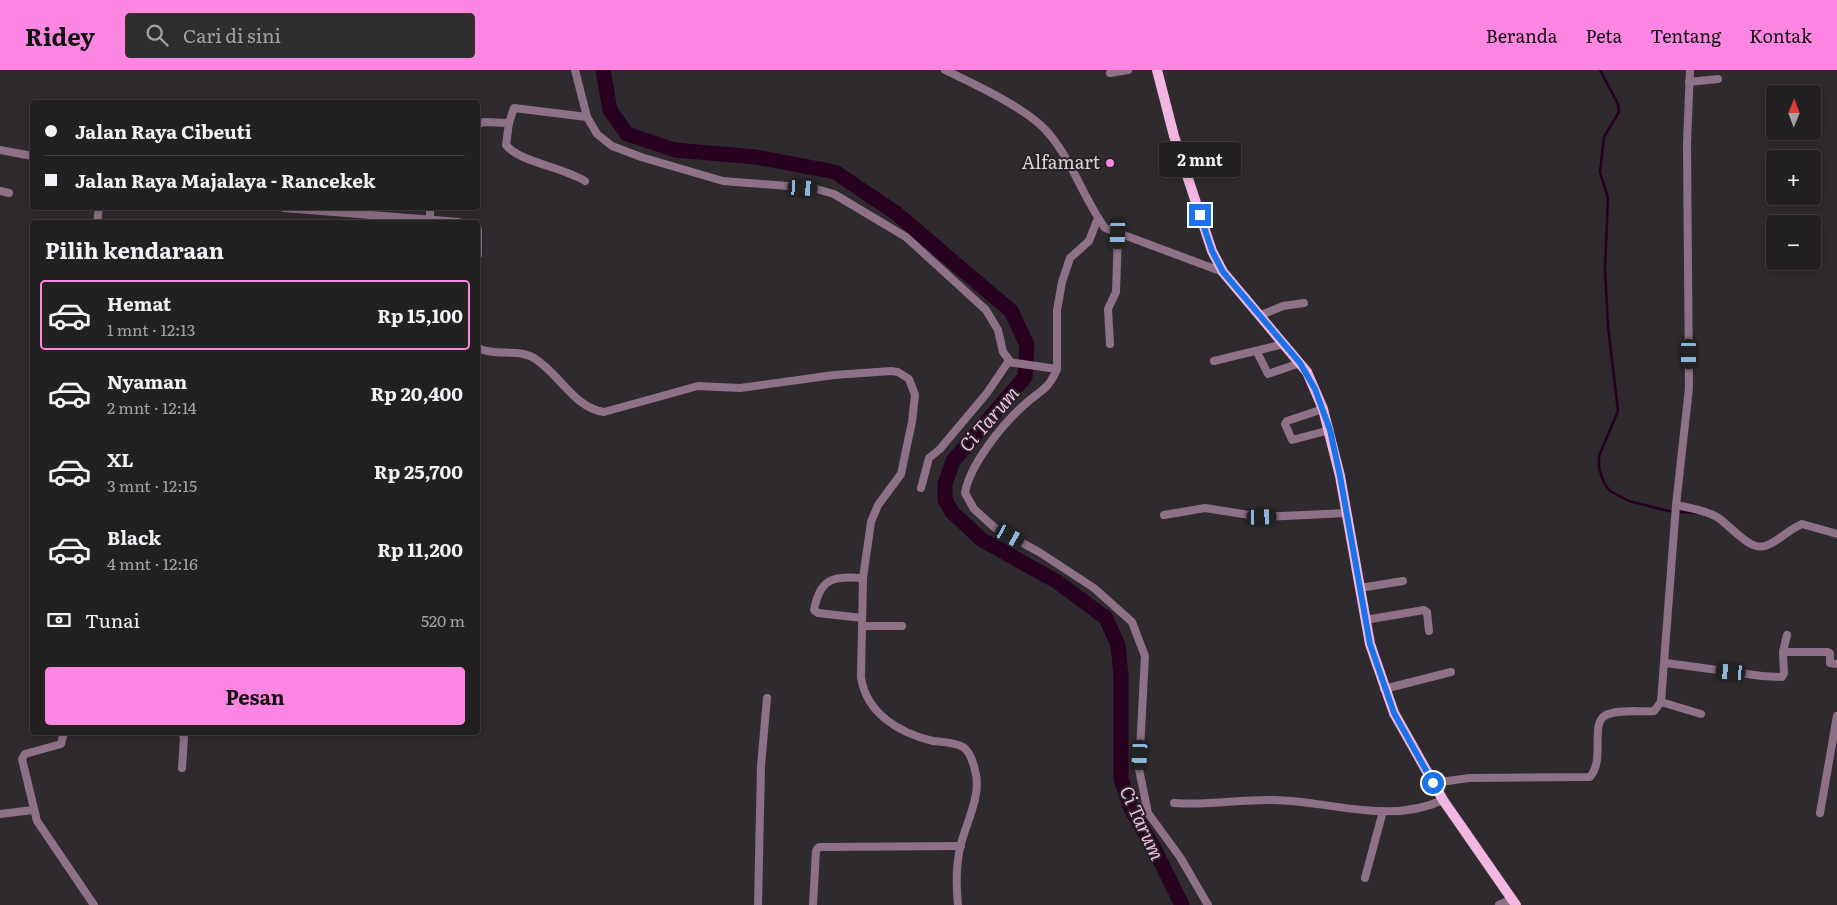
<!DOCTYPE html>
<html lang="id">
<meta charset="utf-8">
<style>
:root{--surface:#232022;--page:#2f2d2f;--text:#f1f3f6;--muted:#a3a3a5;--line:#403e40;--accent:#fd86e2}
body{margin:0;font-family:Literata,serif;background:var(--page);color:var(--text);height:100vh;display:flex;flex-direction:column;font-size:19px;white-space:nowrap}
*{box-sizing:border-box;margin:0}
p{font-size:16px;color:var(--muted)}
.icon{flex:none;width:28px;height:28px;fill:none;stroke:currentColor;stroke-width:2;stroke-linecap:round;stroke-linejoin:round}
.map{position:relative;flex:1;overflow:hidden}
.side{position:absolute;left:30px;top:150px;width:450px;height:515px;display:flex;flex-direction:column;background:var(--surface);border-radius:5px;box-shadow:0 2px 8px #0003,0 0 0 1px var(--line)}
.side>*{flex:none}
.hud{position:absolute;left:30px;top:30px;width:450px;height:110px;border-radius:5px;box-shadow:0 2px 8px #0003,0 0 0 1px var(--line);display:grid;align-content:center;height:110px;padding:0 15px;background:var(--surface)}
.needle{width:32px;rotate:1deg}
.fabs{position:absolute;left:1766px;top:15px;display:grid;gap:10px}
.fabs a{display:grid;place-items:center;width:55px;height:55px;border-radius:5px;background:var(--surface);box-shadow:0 2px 8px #0003,0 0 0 1px var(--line);font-size:25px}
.end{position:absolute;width:22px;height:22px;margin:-11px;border:6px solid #1a73e8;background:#fff;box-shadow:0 0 0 2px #fff}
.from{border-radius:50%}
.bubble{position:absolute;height:35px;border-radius:5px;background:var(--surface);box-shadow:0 2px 8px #0003,0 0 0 1px var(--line);font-size:16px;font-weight:700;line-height:35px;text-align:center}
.car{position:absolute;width:15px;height:30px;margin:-15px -8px;border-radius:6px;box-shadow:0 0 4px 1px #0007;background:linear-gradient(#222 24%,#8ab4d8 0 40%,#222 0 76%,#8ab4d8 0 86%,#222 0)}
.hud b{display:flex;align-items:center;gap:18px;height:48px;font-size:19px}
.hud b+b{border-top:1px solid var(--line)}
.hud i{width:12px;height:12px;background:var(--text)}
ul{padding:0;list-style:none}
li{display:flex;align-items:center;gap:15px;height:70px;margin:0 10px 8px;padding:0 5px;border:2px solid transparent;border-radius:5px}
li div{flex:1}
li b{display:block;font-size:19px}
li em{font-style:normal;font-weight:700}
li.current{border-color:var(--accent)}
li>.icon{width:45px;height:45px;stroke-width:1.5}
h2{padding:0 15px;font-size:22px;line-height:60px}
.pay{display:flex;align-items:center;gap:12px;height:55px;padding:0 15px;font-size:19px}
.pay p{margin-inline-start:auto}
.action{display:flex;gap:10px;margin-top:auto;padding:10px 15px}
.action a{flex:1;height:58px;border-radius:5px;background:var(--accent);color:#111;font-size:20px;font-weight:700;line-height:58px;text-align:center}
header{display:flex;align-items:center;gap:30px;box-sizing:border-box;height:70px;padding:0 25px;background:var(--accent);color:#111}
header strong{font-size:24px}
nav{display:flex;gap:28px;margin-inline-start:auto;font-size:18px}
.search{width:350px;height:45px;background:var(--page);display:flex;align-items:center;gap:12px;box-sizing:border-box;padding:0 18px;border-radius:5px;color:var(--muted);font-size:19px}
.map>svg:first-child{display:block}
</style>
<header>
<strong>Ridey</strong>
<div class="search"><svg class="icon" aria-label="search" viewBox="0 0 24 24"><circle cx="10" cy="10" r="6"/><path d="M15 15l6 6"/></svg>Cari di sini</div>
<nav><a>Beranda</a><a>Peta</a><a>Tentang</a><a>Kontak</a></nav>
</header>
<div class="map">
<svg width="1837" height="835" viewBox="0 0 1837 835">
<rect width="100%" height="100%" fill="#2f2a2e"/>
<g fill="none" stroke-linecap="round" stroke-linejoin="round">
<path stroke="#280020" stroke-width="2.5" d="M1600,0L1618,34L1619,42L1604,67L1600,102L1608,128L1605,199L1608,256L1618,341L1599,386V398L1604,413L1610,421L1629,431L1668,441L1697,443"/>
<path stroke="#280020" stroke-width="15" d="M603,0L610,40L627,64L675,80L756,87L835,102L896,143L1011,241L1027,275L1025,307L953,391L945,414V430L952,442L982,470L1056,511L1106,548L1118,575L1121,605V709L1132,741L1154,778L1182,835"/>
<g stroke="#8e7186" stroke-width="8">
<path d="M575,0L587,47L597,64L612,76L641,87L723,111L813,118L834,124L906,167L986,240L998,260L1003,282L1010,291"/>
<path d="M945,0C974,14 1031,40 1050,65C1073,93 1084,129 1105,158L1223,202"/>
<path d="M1110,3L1128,0"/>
<path d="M1689,12L1718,9"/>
<path d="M509,53L514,38L587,47"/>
<path d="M478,54L484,52L509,53L506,75C519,92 563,97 585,111"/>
<path d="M0,80L32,86"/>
<path d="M0,121L9,123"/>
<path d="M284,138L459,152"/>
<path d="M430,138V150"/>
<path d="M97,152L99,138"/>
<path d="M478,160V185"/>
<path d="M1261,245L1283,236L1304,233"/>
<path d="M1110,274L1108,239L1116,222L1118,164"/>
<path d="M478,278C495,287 518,278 534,288C559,303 574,338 604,342L698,316L740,318L834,305L891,301L898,302L909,309L915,325L912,352L901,404L878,435L871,452L863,508L861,607C866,643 899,663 933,671C942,672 954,672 963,677C970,681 973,692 975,700C982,725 967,750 961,774C956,793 956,815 958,835"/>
<path d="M1257,282L1268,304L1300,293"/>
<path d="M1214,291L1284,274"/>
<path d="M1057,299V240L1062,212L1070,188L1089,171L1098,148"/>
<path d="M1323,339L1287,351L1285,354L1292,370L1330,360"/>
<path d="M921,418L929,388L940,379L987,323L1008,292L1057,299C1048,321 1040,320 1024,335C1002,355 970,394 965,423L974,439L995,458L1039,482L1094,518L1132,552L1145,586L1139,699L1148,743L1180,787L1208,835"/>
<path d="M1676,435C1690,438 1705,440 1717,447C1730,455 1749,481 1765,476C1778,472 1789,459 1802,454L1837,464"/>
<path d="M1164,445L1205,438L1262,447L1347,443"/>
<path d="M1360,518L1403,511"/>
<path d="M862,548L818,543L814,540C820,508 833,506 863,508"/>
<path d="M1365,550L1424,540L1427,542L1429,561"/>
<path d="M862,556H902"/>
<path d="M1783,582H1828L1830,583V593L1837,594"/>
<path d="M1666,593L1762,606L1782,607L1784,603L1783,582L1787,565"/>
<path d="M1384,619L1451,602"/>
<path d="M1661,632L1701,644"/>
<path d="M64,662L61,674L25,684L22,689L37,751L94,835"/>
<path d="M182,662L184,668L182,698"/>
<path d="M1433,713L1469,708L1590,707C1606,688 1589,654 1606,645C1619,639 1640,642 1654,641L1661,632L1676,435L1689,318L1687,74L1690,0"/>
<path d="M1174,733C1208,736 1240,729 1274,730C1330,731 1389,755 1443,730"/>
<path d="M1820,743L1837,646"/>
<path d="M0,744L33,740"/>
<path d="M1365,808L1383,741"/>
<path d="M758,835L761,696L767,628"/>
<path d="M813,835L816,781L819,777L961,776"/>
<path d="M1499,835L1512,829"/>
</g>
<path stroke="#f1b6e1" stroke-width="10" d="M1157,0L1174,66L1212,181L1223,202L1307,302L1323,339L1340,406L1370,574L1394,643L1443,730L1516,835"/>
</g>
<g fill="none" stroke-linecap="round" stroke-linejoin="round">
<path stroke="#1a73e8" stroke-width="6" d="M1200,145L1212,181L1223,202L1300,293L1315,319L1330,360L1340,406L1370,574L1394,643L1433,713"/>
</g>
<circle fill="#fd86e2" stroke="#252124" stroke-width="2" cx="1110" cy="93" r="5"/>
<g text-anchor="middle" stroke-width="4" stroke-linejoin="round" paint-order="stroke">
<g font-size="18" fill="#d9d6d8" stroke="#252124" text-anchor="end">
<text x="1100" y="99">Alfamart</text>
</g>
<g font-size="19" font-style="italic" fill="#f5bfe6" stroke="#252124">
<text transform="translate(989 349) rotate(-49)" y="7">Ci Tarum</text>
<text transform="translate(1142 753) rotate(65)" y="7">Ci Tarum</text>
</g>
</g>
</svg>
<div class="fabs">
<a><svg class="needle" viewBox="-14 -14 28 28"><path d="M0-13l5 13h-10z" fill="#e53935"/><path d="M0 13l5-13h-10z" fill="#a3a3a5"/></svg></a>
<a>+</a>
<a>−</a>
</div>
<i class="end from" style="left:1433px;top:713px"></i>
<i class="end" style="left:1200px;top:145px"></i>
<div class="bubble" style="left:1159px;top:72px;width:82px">2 mnt</div>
<i class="car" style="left:803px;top:118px;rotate:93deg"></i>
<i class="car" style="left:1118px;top:164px;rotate:182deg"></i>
<i class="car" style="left:1689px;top:284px;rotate:180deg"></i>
<i class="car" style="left:1262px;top:447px;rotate:89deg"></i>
<i class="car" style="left:1010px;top:466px;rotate:119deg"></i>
<i class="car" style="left:1731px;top:602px;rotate:275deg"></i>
<i class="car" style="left:1140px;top:685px;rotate:183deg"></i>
<div class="hud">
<b><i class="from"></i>Jalan Raya Cibeuti</b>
<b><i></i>Jalan Raya Majalaya - Rancekek</b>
</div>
<section class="side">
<h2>Pilih kendaraan</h2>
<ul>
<li class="current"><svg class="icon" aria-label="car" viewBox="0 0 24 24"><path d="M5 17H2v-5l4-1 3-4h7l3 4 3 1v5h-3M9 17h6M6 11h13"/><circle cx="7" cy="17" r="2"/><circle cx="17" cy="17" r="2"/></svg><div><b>Hemat</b><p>1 mnt · 12:13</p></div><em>Rp 15,100</em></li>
<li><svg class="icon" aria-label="car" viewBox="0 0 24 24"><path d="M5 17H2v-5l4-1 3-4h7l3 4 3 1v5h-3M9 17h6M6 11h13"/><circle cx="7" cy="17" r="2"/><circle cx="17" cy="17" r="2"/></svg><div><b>Nyaman</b><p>2 mnt · 12:14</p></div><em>Rp 20,400</em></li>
<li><svg class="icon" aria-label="car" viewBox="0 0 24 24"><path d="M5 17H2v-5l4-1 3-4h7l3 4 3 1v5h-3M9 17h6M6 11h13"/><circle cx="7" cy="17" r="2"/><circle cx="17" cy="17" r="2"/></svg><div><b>XL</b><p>3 mnt · 12:15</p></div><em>Rp 25,700</em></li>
<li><svg class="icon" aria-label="car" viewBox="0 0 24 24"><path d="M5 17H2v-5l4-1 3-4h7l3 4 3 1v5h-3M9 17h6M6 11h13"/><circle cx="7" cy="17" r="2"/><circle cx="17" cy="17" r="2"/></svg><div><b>Black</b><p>4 mnt · 12:16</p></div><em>Rp 11,200</em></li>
</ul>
<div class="pay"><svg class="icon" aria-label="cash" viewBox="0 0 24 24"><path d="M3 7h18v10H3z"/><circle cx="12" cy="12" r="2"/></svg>Tunai<p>520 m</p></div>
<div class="action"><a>Pesan</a></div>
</section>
</div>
